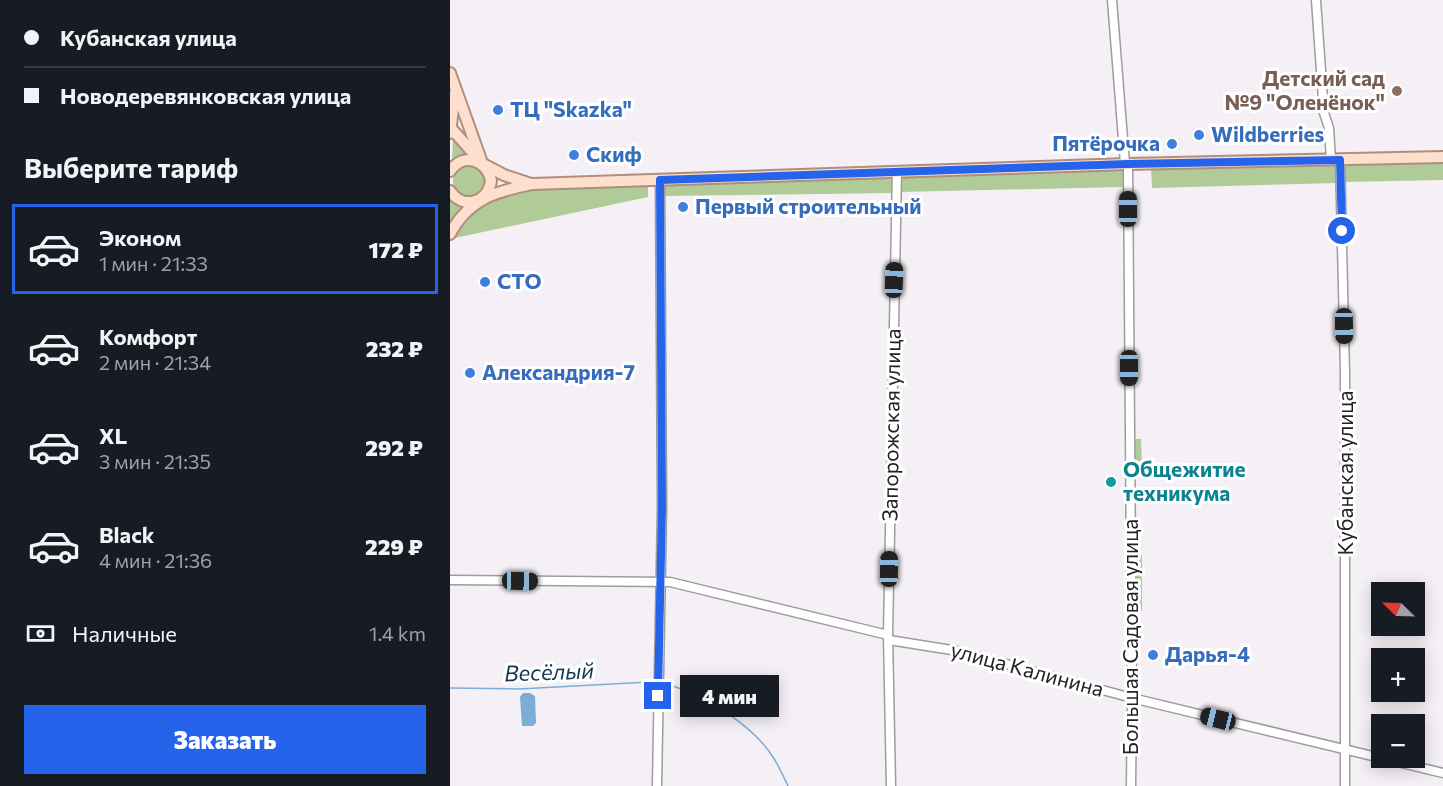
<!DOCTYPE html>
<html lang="ru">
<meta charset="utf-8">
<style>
:root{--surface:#171b24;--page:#242831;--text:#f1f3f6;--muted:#9ea1a6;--line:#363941;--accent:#2563eb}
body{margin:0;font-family:Commissioner,sans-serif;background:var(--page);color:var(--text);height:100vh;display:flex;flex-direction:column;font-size:22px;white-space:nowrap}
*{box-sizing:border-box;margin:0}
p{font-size:20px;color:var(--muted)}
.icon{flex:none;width:33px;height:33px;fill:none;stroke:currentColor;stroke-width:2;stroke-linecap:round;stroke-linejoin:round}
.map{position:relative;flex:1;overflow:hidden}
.drawer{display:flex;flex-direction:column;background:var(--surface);width:450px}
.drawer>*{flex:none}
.hud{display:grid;align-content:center;height:132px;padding:0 24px;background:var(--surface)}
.needle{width:39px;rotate:293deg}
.controls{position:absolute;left:921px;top:582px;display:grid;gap:12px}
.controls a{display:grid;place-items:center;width:54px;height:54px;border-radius:0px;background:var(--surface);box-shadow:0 3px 15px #0003;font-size:30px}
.end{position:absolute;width:27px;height:27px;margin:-14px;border:8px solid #2563eb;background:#fff;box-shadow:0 0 0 3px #fff}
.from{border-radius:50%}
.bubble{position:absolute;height:42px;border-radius:0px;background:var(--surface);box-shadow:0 3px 15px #0003;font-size:20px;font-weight:800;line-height:42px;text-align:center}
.car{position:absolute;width:18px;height:36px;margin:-18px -9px;border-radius:8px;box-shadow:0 0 4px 2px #0007;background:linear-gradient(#222 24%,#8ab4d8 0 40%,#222 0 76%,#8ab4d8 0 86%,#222 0)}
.hud b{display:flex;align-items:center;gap:21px;height:57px;font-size:22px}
.hud b+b{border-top:2px solid var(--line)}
.hud i{width:15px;height:15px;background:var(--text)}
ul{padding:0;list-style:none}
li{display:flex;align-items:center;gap:18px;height:90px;margin:0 12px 9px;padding:0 12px;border:3px solid transparent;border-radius:0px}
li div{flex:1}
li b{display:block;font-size:22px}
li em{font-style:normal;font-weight:800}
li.active{border-color:var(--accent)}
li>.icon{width:54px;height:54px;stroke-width:1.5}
h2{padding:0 24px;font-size:27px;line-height:72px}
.pay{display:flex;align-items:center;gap:15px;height:66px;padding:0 24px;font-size:22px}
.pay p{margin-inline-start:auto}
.action{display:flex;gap:12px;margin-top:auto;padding:12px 24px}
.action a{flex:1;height:69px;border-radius:0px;background:var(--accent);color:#fff;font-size:24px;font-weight:800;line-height:69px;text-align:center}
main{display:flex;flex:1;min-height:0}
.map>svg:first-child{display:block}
</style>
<main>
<section class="drawer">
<div class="hud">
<b><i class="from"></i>Кубанская улица</b>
<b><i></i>Новодеревянковская улица</b>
</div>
<h2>Выберите тариф</h2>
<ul>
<li class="active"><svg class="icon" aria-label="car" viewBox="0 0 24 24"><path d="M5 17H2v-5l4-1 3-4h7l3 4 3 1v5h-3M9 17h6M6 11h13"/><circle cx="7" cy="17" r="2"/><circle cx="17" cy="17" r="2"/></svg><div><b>Эконом</b><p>1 мин · 21:33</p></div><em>172 ₽</em></li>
<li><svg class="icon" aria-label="car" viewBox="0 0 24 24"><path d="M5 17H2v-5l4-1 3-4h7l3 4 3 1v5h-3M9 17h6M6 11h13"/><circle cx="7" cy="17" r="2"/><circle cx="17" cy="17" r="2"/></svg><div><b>Комфорт</b><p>2 мин · 21:34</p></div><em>232 ₽</em></li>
<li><svg class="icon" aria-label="car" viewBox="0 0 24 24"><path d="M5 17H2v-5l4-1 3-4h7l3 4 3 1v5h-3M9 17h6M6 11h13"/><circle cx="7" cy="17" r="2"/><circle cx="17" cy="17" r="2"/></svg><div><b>XL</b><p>3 мин · 21:35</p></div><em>292 ₽</em></li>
<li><svg class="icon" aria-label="car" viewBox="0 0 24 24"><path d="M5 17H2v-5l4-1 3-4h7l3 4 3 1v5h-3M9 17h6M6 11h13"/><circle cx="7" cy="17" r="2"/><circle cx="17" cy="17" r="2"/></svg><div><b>Black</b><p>4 мин · 21:36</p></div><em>229 ₽</em></li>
</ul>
<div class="pay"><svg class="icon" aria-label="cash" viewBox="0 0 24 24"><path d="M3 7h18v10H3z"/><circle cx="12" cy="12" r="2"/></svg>Наличные<p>1.4 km</p></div>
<div class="action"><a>Заказать</a></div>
</section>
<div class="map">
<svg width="993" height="786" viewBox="0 0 993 786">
<rect width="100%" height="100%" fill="#f5f0f5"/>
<g fill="#b0ca98">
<path d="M3,136L19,156L2,163Z"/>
<path d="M993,160V180L894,182L893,168L898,163Z"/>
<path d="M882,164L887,169V183L702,188L701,168Z"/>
<circle cx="19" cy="181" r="16"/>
<path d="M674,168V187L450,192V183L455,176Z"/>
<path d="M438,177L444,183V193L214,196V188L217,185Z"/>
<path d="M198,186V197L0,239C8,220 32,200 51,195C97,183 151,187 198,186Z"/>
<path d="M0,198L15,206L0,227Z"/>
<path d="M685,439H691L692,464H685Z"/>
<path d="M685,555H692V611H686Z"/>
</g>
<path fill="#7dacd4" d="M73,693H80L85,696L86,723L83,726H72L70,697Z"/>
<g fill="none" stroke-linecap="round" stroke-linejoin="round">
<g stroke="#7dacd4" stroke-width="1.5">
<path d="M218,684C255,697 301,723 323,757C329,766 333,776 338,786"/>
<path d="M0,688L69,689L199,682"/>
</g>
<defs>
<g id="minor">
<path d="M662,0L675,164"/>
<path d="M866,0L874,113L879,128L881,160"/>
<path d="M890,160L895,373V786"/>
<path d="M678,164L682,698L681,786"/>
<path d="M0,580L220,582L438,635"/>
<path d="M439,640L508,651L682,698L993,773"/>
<path d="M207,786L212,507L210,180"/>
<path d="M441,786L438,635L447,171"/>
</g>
<g id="major">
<path d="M0,73L31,160"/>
<path d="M0,127L33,164L54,175L81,184"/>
<path d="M0,133L5,93"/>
<path d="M0,171C13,152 37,159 41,181C38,203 13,210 0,191"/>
<path d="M0,234C18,199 47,191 82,184L678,164L993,157"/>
</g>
</defs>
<use href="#minor" stroke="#9f9b9f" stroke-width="11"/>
<use href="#major" stroke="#b08e7d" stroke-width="14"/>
<use href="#minor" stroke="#fff" stroke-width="8"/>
<use href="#major" stroke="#fedfce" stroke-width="10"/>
</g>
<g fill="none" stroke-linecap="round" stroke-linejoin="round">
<path stroke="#2563eb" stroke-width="8" d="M208,696L212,507L210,180L678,164L890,160L892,231"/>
</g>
<circle fill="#8d6e63" stroke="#fff" stroke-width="2" cx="947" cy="91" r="6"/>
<g fill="#3f7fe0" stroke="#fff" stroke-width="2">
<circle cx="48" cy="110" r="6"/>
<circle cx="749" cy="135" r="6"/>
<circle cx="722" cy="144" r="6"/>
<circle cx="124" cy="155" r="6"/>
<circle cx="233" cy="207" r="6"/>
<circle cx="35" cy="282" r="6"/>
<circle cx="20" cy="373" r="6"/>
<circle cx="703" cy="655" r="6"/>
</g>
<circle fill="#0f9aa8" stroke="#fff" stroke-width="2" cx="661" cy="482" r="6"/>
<g text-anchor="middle" stroke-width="6" stroke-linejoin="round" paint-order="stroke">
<g font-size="21" font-weight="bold" fill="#785e54" stroke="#fff" text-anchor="end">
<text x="935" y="86">Детский сад<tspan x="935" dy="24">№9 "Оленёнок"</tspan></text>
</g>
<g font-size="21" font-weight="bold" fill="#366cbe" stroke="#fff" text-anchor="start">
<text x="60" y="117">ТЦ "Skazka"</text>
<text x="761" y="142">Wildberries</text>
<text x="710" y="151" text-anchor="end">Пятёрочка</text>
<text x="136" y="162">Скиф</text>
<text x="245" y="214">Первый строительный</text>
<text x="47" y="289">СТО</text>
<text x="32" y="380">Александрия-7</text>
<text x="715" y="662">Дарья-4</text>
</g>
<g font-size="21" fill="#222123" stroke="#fff">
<text transform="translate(442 425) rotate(-89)" y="7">Запорожская улица</text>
<text transform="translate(896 473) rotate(-90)" y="7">Кубанская улица</text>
<text transform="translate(681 637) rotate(-90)" y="7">Большая Садовая улица</text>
<text transform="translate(577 670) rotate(15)" y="7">улица Калинина</text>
</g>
<g font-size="21" font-weight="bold" fill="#0d838f" stroke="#fff" text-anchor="start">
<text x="673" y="477">Общежитие<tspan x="673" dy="24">техникума</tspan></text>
</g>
<g font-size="22" font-style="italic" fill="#143854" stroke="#fff">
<text transform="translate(99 672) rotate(-2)" y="8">Весёлый</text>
</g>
</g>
</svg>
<div class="controls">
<a><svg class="needle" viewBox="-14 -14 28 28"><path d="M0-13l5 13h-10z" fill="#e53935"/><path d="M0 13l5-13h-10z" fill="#9ea1a6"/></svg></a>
<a>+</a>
<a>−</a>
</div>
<i class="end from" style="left:892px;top:231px"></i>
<i class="end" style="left:208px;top:696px"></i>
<div class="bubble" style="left:230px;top:675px;width:99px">4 мин</div>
<i class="car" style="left:678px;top:209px;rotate:0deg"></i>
<i class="car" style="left:444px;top:280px;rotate:2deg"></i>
<i class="car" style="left:894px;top:326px;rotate:179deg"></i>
<i class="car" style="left:679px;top:368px;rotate:180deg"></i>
<i class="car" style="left:439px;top:569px;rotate:1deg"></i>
<i class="car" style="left:70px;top:581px;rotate:91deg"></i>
<i class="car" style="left:768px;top:719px;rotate:284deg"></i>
</div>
</main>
